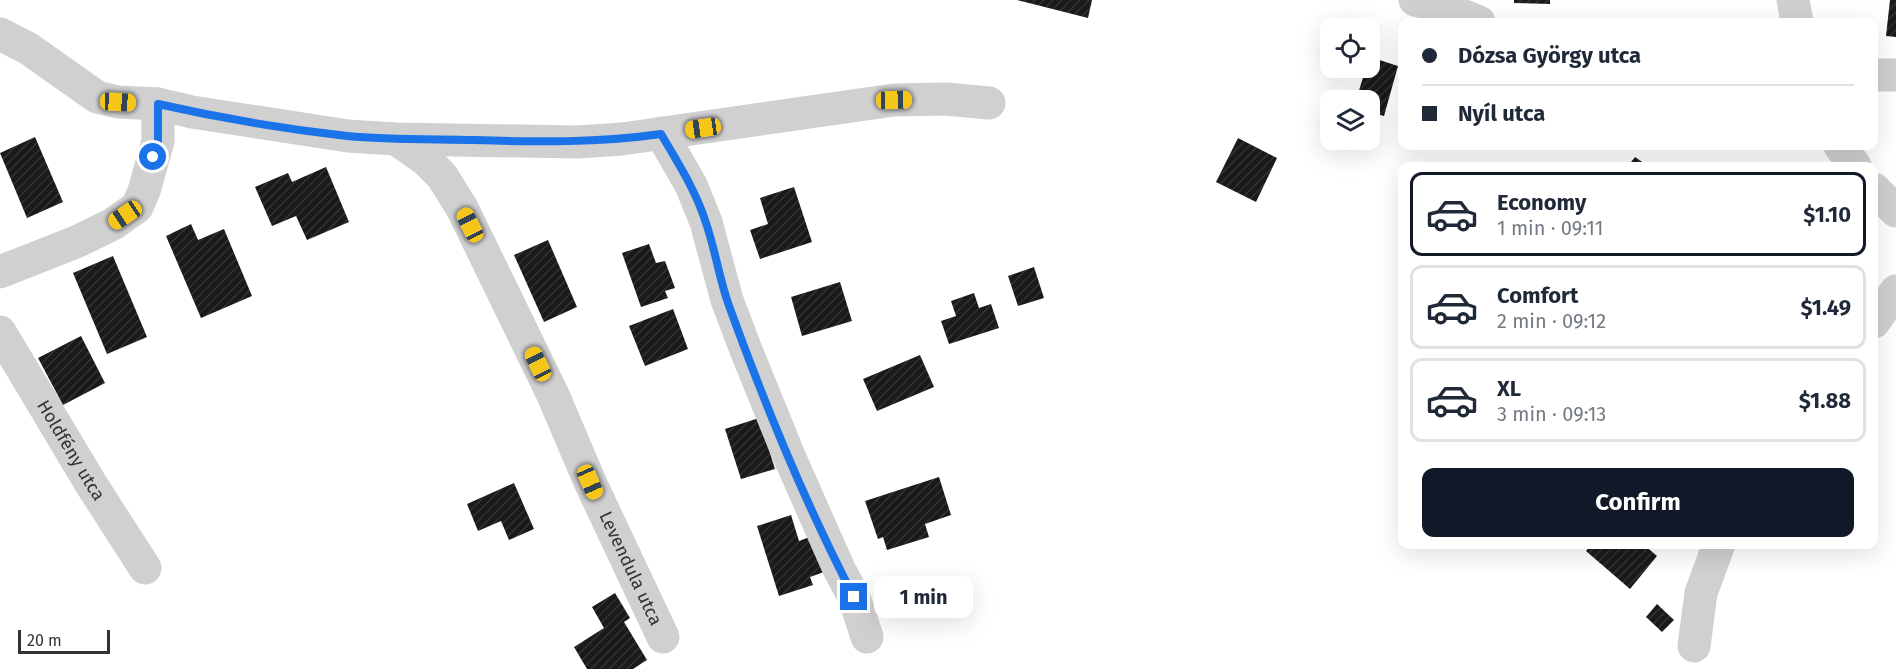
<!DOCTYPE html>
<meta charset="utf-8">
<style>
:root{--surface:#fff;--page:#f2f2f3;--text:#1f2937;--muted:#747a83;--line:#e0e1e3;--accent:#111827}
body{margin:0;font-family:"Fira Sans",sans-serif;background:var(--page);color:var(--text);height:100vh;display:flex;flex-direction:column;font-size:22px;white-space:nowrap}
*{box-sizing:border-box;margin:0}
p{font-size:20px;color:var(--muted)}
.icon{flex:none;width:33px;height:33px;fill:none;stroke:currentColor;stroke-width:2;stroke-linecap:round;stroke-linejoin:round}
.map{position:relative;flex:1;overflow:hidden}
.drawer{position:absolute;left:1398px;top:162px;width:480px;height:387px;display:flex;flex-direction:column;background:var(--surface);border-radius:12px;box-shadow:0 6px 24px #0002}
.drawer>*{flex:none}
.hud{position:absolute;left:1398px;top:18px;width:480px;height:132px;border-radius:12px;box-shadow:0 6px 24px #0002;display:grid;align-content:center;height:132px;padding:0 24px;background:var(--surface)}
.tools{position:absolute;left:1320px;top:18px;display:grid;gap:12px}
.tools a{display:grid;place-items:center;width:60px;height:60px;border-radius:12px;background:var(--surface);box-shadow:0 6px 24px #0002;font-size:30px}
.scale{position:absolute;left:18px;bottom:15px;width:92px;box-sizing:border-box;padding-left:6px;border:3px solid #333;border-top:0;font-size:16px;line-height:21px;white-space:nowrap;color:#333;-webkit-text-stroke:4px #fff;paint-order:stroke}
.end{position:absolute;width:27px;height:27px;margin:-14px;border:8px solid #1a73e8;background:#fff;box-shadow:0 0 0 3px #fff}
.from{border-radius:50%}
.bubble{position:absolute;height:42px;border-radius:12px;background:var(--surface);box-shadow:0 6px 24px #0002;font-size:20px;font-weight:700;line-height:42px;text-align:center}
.car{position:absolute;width:18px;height:36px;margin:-18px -9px;border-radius:8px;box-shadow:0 0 4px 2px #0007;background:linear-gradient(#f5c518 24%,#345 0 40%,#f5c518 0 76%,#345 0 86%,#f5c518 0)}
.hud b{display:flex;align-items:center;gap:21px;height:57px;font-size:22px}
.hud b+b{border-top:2px solid var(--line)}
.hud i{width:15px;height:15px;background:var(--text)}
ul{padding:10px 0 0;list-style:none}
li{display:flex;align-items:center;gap:18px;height:84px;margin:0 12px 9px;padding:0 12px;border:3px solid var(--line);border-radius:12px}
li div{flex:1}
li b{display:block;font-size:22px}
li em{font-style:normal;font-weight:700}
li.selected{border-color:var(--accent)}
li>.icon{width:54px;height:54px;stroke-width:1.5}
.action{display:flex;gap:12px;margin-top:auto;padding:12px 24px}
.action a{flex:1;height:69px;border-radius:12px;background:var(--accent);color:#fff;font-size:24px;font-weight:700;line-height:69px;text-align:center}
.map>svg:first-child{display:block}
</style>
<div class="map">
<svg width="1896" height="669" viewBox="0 0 1896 669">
<defs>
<pattern id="building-hatch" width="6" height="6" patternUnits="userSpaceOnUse" patternTransform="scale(1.5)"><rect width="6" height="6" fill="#1a1a1a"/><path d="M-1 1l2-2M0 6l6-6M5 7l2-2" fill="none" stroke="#333"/></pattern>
</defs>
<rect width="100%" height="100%" fill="#fff"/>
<g fill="url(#building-hatch)">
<path d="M1017,0H1092L1088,18Z"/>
<path d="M1514,0H1550V4L1514,3Z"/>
<path d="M1890,0H1896V37L1886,36Z"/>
<path d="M1370,57L1398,66L1384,116L1370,112V100H1356L1366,68H1370Z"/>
<path d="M35,137L63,202L27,218L0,153Z"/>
<path d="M1238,138L1277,158L1256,202L1216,182Z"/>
<path d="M1635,157L1648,166H1628Z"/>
<path d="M326,167L349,222L307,240L296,216L272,226L255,187L288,173L292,182Z"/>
<path d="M794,187L812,242L760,259L750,230L768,224L760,198Z"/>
<path d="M191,224L198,240L224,229L252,296L201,318L166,236Z"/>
<path d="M548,240L577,307L544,322L514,255Z"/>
<path d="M649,244L656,263L665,261L675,288L665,291L668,298L641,307L622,253Z"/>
<path d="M113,256L147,337L107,354L73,273Z"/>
<path d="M1034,267L1044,298L1018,306L1008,276Z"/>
<path d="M840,282L852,321L802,336L791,297Z"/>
<path d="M974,293L979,308L991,304L999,328L949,344L941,321L956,316L951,301Z"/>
<path d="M673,309L688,349L645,366L629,326Z"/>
<path d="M81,336L105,383L63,405L38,358Z"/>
<path d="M920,355L934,387L877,411L863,379Z"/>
<path d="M759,418L775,469L741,479L725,429Z"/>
<path d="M939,477L951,515L925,524L929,537L887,550L883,537L878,539L865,501Z"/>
<path d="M514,483L534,529L509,540L501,521L478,531L467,504Z"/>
<path d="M791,515L799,541L812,536L824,572L810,577L813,585L779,596L757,526Z"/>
<path d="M1592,544H1643L1657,556L1630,589L1586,551Z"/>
<path d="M615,593L630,618L624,622L647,660L633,669H587L574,647L604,628L592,607Z"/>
<path d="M1657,604L1674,620L1662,632L1646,617Z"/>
</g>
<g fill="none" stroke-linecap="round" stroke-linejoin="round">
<g stroke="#d0d0d0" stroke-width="33">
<path d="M1415,0L1440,6L1479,22"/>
<path d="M1793,0L1797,22"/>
<path d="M0,34L29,49L97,97L118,102L158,104L192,112L348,136L396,139L577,142L622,139L894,100L946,99L989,103"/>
<path d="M1874,75H1896"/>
<path d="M661,133L691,185L706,222L727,300L746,350L789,456L839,569L854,597L867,637"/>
<path id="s1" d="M396,139L426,160L442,176L462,208L553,395L590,482L663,637"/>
<path d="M1840,146L1855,166"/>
<path d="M1874,189L1896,211"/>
<path d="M0,272L76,242L113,224L137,207L144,191L158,141V104"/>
<path d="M1874,322L1896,291"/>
<path id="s2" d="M0,332L91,484L145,568"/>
<path d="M1694,646L1701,593L1719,544"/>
</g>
</g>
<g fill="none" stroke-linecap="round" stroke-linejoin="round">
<path stroke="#1a73e8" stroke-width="8" d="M153,157L158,141V104C220,118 284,129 347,136C389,140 432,139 474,140C539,142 597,143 661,134C678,163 696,191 706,223C715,249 719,277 728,303C763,400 806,505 854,597"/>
</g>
<g text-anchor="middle" stroke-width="6" stroke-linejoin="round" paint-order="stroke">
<g font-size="18" fill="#333" stroke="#fff">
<text dy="6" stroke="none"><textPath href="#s2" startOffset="138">Holdfény utca</textPath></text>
<text dy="6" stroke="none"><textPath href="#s1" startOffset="495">Levendula utca</textPath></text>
</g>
</g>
</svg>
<div class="tools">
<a><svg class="icon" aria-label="locate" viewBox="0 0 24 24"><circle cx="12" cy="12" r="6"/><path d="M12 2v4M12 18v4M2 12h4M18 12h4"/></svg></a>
<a><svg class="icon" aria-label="layers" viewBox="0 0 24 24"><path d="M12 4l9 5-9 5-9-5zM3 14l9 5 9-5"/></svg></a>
</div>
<div class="scale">20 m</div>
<i class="end from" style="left:153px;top:157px"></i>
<i class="end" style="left:854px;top:597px"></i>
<div class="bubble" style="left:874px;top:576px;width:99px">1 min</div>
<i class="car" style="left:894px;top:100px;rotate:89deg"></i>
<i class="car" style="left:118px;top:102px;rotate:93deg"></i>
<i class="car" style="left:703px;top:128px;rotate:262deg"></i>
<i class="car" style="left:125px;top:215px;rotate:236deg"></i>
<i class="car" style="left:470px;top:225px;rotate:333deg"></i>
<i class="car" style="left:538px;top:364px;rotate:334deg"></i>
<i class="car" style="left:590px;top:482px;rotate:156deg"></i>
<div class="hud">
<b><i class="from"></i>Dózsa György utca</b>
<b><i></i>Nyíl utca</b>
</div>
<section class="drawer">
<ul>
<li class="selected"><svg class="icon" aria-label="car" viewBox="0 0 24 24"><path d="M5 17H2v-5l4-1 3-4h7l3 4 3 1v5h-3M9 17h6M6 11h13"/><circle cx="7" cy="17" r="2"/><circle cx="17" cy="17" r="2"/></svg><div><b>Economy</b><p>1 min · 09:11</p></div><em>$1.10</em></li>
<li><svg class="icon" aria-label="car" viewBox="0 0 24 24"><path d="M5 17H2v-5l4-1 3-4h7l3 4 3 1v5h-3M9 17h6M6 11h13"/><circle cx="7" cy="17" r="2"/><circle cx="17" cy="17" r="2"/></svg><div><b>Comfort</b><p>2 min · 09:12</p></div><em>$1.49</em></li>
<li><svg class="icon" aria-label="car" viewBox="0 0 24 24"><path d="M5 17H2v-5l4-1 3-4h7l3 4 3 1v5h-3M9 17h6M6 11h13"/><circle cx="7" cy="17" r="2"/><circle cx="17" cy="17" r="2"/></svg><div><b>XL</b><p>3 min · 09:13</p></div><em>$1.88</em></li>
</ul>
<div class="action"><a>Confirm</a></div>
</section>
</div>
